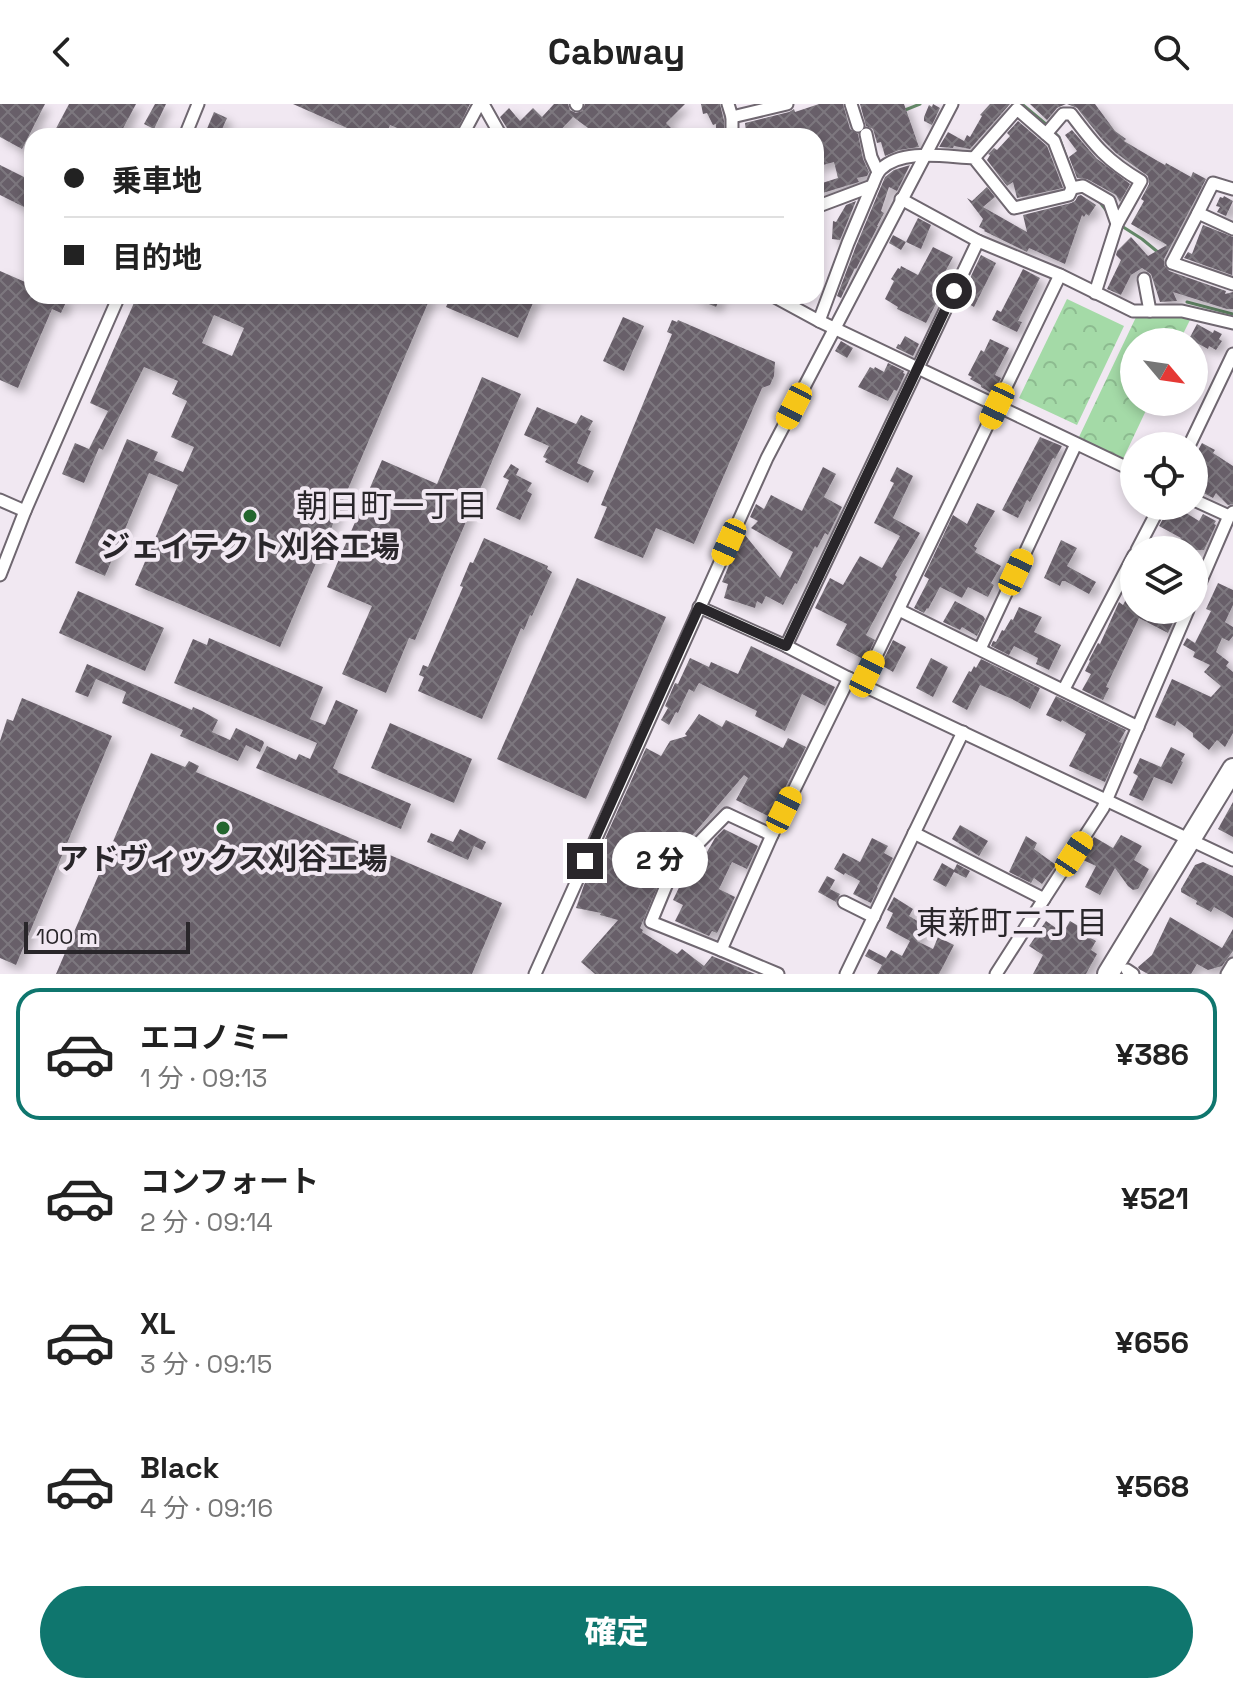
<!DOCTYPE html>
<html lang="ja">
<meta charset="utf-8">
<style>
:root{--surface:#fff;--page:#f2f2f2;--text:#222;--muted:#767676;--line:#e0e0e0;--accent:#0f766e}
body{margin:0;font-family:"Space Grotesk","Noto Sans JP",sans-serif;background:var(--page);color:var(--text);height:100vh;display:flex;flex-direction:column;font-size:30px;white-space:nowrap}
*{box-sizing:border-box;margin:0}
p{font-size:26px;color:var(--muted)}
.icon{flex:none;width:44px;height:44px;fill:none;stroke:currentColor;stroke-width:2;stroke-linecap:round;stroke-linejoin:round}
.map{position:relative;height:870px;overflow:hidden}
.panel{display:flex;flex-direction:column;background:var(--surface);flex:1}
.panel>*{flex:none}
.hud{position:absolute;left:24px;top:24px;width:800px;height:176px;border-radius:24px;box-shadow:0 4px 12px #0003;display:grid;align-content:center;height:176px;padding:0 40px;background:var(--surface)}
.needle{width:52px;rotate:119deg}
.controls{position:absolute;left:1120px;top:224px;display:grid;gap:16px}
.controls a{display:grid;place-items:center;width:88px;height:88px;border-radius:50%;background:var(--surface);box-shadow:0 4px 12px #0003;font-size:40px}
.scale{position:absolute;left:24px;bottom:20px;width:166px;box-sizing:border-box;padding-left:8px;border:4px solid #29262a;border-top:0;font-size:22px;line-height:28px;white-space:nowrap;color:#29262a;-webkit-text-stroke:6px #f1e8f2;paint-order:stroke}
.end{position:absolute;width:36px;height:36px;margin:-18px;border:10px solid #29262a;background:#fff;box-shadow:0 0 0 4px #fff}
.from{border-radius:50%}
.bubble{position:absolute;height:56px;border-radius:28px;background:var(--surface);box-shadow:0 4px 12px #0003;font-size:26px;font-weight:800;line-height:56px;text-align:center}
.car{position:absolute;width:24px;height:48px;margin:-24px -12px;border-radius:10px;box-shadow:0 0 6px 2px #0007;background:linear-gradient(#f5c518 24%,#345 0 40%,#f5c518 0 76%,#345 0 86%,#f5c518 0)}
.hud b{display:flex;align-items:center;gap:28px;height:76px;font-size:30px}
.hud b+b{border-top:2px solid var(--line)}
.hud i{width:20px;height:20px;background:var(--text)}
ul{padding:14px 0 0;list-style:none}
li{display:flex;align-items:center;gap:24px;height:132px;margin:0 16px 12px;padding:0 24px;border:4px solid transparent;border-radius:24px}
li div{flex:1}
li b{display:block;font-size:30px}
li em{font-style:normal;font-weight:800}
li.selected{border-color:var(--accent)}
li>.icon{width:72px;height:72px;stroke-width:1.5}
.cta{display:flex;gap:16px;margin-top:auto;padding:16px 40px}
.cta a{flex:1;height:92px;border-radius:48px;background:var(--accent);color:#fff;font-size:32px;font-weight:800;line-height:92px;text-align:center}
header{display:flex;justify-content:space-between;align-items:center;height:104px;padding:0 40px;background:var(--surface);font-size:36px;font-weight:800}
.map>svg:first-child{display:block}
</style>
<header><svg class="icon" aria-label="back" viewBox="0 0 24 24"><path d="M15 5l-7 7 7 7"/></svg>Cabway<svg class="icon" aria-label="search" viewBox="0 0 24 24"><circle cx="10" cy="10" r="6"/><path d="M15 15l6 6"/></svg></header>
<div class="map">
<svg width="1233" height="870" viewBox="0 0 1233 870">
<defs>
<pattern id="park-crowns" width="20" height="18" patternUnits="userSpaceOnUse" patternTransform="scale(2)"><rect width="20" height="18" fill="#a4daa7"/><path d="M2 6a3 3 0 1 1 6 0M12 15a3 3 0 1 1 6 0" fill="none" stroke="#8dbb90"/></pattern>
<pattern id="building-cross-hatch" width="8" height="8" patternUnits="userSpaceOnUse" patternTransform="scale(2)"><rect width="8" height="8" fill="#675f69"/><path d="M0 0l8 8M0 8l8-8" fill="none" stroke="#7d777e"/></pattern>
<filter id="shadow"><feDropShadow dx="5.5" dy="5.5" stdDeviation="4" flood-color="#0004"/></filter>
</defs>
<rect width="100%" height="100%" fill="#f1e8f2"/>
<g fill="url(#park-crowns)">
<path d="M1067,195L1124,222L1077,321L1019,294Z"/>
<path d="M1137,211L1180,212L1191,214L1179,238H1134V298H1150L1123,355L1079,333Z"/>
</g>
<g fill="none" stroke-linecap="round" stroke-linejoin="round">
<g stroke="#648968" stroke-width="3">
<path d="M1022,0L1047,21"/>
<path d="M905,6L920,0"/>
<path d="M1052,26L1059,33L1071,66"/>
<path d="M1099,97L1109,110"/>
<path d="M1120,121L1142,135L1159,149"/>
<path d="M1187,198L1233,210"/>
</g>
</g>
<g fill="url(#building-cross-hatch)" fill-rule="evenodd" filter="url(#shadow)">
<path d="M0,0H45L22,45L0,33Z"/>
<path d="M69,0H136L119,32H52Z"/>
<path d="M155,0H166L154,25L144,20Z"/>
<path d="M293,0H470L454,32H436L422,24L419,32H416L390,21L386,32H365Z"/>
<path d="M554,0H568L570,6L576,9L582,7L585,0H685L666,19L679,32H599L573,13L555,32H512L500,13L509,4L520,17L533,4L542,13Z"/>
<path d="M701,0H720L724,17V32H716V20L713,21L707,9L703,10Z"/>
<path d="M819,0H843L850,25L858,30L863,55L869,68L867,72L857,74L859,78L816,91V81L838,74L834,58L816,63V32H776L775,27L758,32L757,27L746,28L745,19L789,8L794,5L795,8Z"/>
<path d="M860,0H904L919,43L899,46L885,52L881,38L877,39L873,25L866,22Z"/>
<path d="M933,0L940,4L932,21L924,17V13L929,1L932,3Z"/>
<path d="M990,0H1010L970,45L954,42L953,44L939,43L948,28L964,37L967,31L970,33L982,12L980,11Z"/>
<path d="M1030,0H1066L1057,4L1047,16Z"/>
<path d="M1067,0H1095L1115,27L1126,35L1124,37L1156,56L1165,61L1166,59L1191,73L1193,68L1206,75L1164,155V161L1169,167L1226,187L1225,190L1233,188V205H1227L1173,188L1177,197L1160,198L1151,170L1142,164L1131,171L1121,191L1107,185L1121,156L1116,151L1117,147L1131,133L1148,152L1167,141L1131,120L1144,97L1141,95L1149,80L1148,72L1116,49L1101,34L1077,4Z"/>
<path d="M214,8L227,14L219,32H204Z"/>
<path d="M1018,17L1047,42L1063,84L1017,94L1013,78L1007,82L987,56L990,51L988,50L994,44L997,46L1010,32L1007,29Z"/>
<path d="M1072,26L1096,54L1130,80L1120,98L1116,91L1087,75L1077,74L1069,53L1077,47L1065,31Z"/>
<path d="M0,61L32,77V107L0,91Z"/>
<path d="M910,61L897,87L889,83L881,107L884,109L877,122H878L856,165L855,164L841,194L837,192L856,142L885,73L894,66Z"/>
<path d="M987,83L995,93L983,103L1027,128L1023,111L1071,99L1075,97L1078,92L1081,91L1096,101L1089,112L1086,110L1084,113L1082,111L1065,160L1029,144L1027,148L984,127L985,126L979,123L983,115L967,94L972,97Z"/>
<path d="M1224,92L1233,97L1226,112L1217,108L1220,103L1216,102L1220,93L1223,94Z"/>
<path d="M856,97L840,136L832,135L833,117L836,118L846,101Z"/>
<path d="M918,114L931,121L921,145L906,138Z"/>
<path d="M1203,121L1233,133L1232,171L1184,154L1188,148L1192,150Z"/>
<path d="M893,131L906,138L901,146L889,139Z"/>
<path d="M933,143L953,153L932,193L938,196L926,219L897,205L898,203L885,195L894,177L891,175L898,164L900,165L901,162L918,171Z"/>
<path d="M981,151L996,159L974,203L960,195Z"/>
<path d="M1023,165L1040,174L1018,217L1022,218L1017,228L992,216L997,206L1001,208Z"/>
<path d="M0,167L32,181V192H57L67,196L61,209L52,205L18,284L0,276Z"/>
<path d="M137,192H431L280,543L135,481L178,381L149,369L105,472L75,459L127,335L158,348L154,356L183,368L194,343L171,333L187,297L172,290L178,277L144,263L103,346L99,344L84,379L62,370L75,339L89,345L108,307L90,299ZM214,211L244,224L232,252L202,239Z"/>
<path d="M451,192H536L518,234L446,203Z"/>
<path d="M690,192H721L716,203Z"/>
<path d="M623,213L644,222L624,267L603,257Z"/>
<path d="M672,216L677,218L678,216L775,258L774,272L770,281L762,284L694,440L656,424L643,454L594,434L607,403L601,401L672,230L667,228Z"/>
<path d="M1197,220L1213,229L1214,226L1222,230L1219,235L1222,237L1216,246L1209,242L1208,245L1189,235Z"/>
<path d="M905,232L919,240L913,252L896,244L898,240L900,241Z"/>
<path d="M990,235L1009,244L995,271L1001,274L993,290L981,283V281L970,275L972,273L968,271L981,246L984,248Z"/>
<path d="M841,237L853,244L847,254L835,247Z"/>
<path d="M888,259L904,267L903,269L905,270L897,287L894,286L888,297L858,283L870,263L874,265L875,263L884,268Z"/>
<path d="M482,273L521,290L415,536L409,534L386,589L342,570L372,502L327,483L382,356L437,380Z"/>
<path d="M537,303L576,320L581,311L593,317L588,326L591,327L577,359L594,367L588,379L545,358L547,355L543,353L549,342L524,331Z"/>
<path d="M1040,333L1062,342L1055,355L1053,354L1030,398L1027,396L1018,414L1002,406Z"/>
<path d="M1202,339L1215,346L1213,349L1233,362V400L1228,401L1216,389L1213,394L1194,384V360L1199,352L1196,350Z"/>
<path d="M511,360L519,365L516,371L532,379L527,387L532,390L520,416L496,405L509,376L503,373Z"/>
<path d="M823,363L836,370L824,393L842,403L828,431L825,429L817,444L815,442L797,480L795,479L783,501L766,492L762,500L757,497L755,504L724,494L728,480L722,478L739,437L745,431L780,474L793,448L751,424L758,417L750,413L756,400L764,405L771,391L802,407Z"/>
<path d="M897,363L913,372L893,414L920,429L895,471L897,473L866,531L875,536L865,556L836,541L847,520L815,504L830,474L843,481L860,452L882,464L900,432L874,419L894,379L890,377Z"/>
<path d="M977,399L995,407L974,442L977,444L975,448L1001,462L991,479L994,481L988,493L968,483L962,494L940,483L928,505L927,504L924,509L914,504L929,475L924,472L953,411L967,420Z"/>
<path d="M1172,402H1186L1183,407L1199,417L1203,410L1216,417L1214,420L1216,421L1204,446H1177L1181,438L1179,437L1181,434L1159,422L1168,406L1169,407Z"/>
<path d="M484,434L548,462L547,465L552,468L532,512L530,511L524,526L521,524L482,615L418,587L424,573L419,571L423,561L428,563L463,483L460,482L470,458L473,459Z"/>
<path d="M1061,436L1077,444L1067,462L1096,478L1089,490L1065,477H1062L1060,482L1044,474Z"/>
<path d="M577,474L666,513L586,695L497,655Z"/>
<path d="M1218,479L1233,486V501L1225,518L1233,523V532L1229,537L1222,534L1216,548L1229,558L1226,562L1233,568V629L1225,643L1217,636L1209,646L1193,633V629L1177,617L1175,622L1155,613L1172,575L1211,593L1221,582L1204,568L1210,561L1193,553L1195,548L1183,541L1187,534L1195,539L1211,507L1206,505Z"/>
<path d="M1134,481V506H1169L1177,510L1168,529L1139,514L1106,583L1109,584L1103,596L1082,586L1091,570L1085,567L1090,557L1089,556L1098,539L1100,540L1119,498L1123,501Z"/>
<path d="M78,487L164,524L145,567L59,529Z"/>
<path d="M955,497L983,512L985,515L977,532L962,523L960,526L943,518Z"/>
<path d="M1019,503L1042,513L1034,528L1061,541L1049,566L1036,560L1038,554L1014,542L1009,551L991,542L993,537L996,538L1002,526L1004,527L1011,515L1013,516Z"/>
<path d="M209,534L323,583L310,615L325,621L336,596L358,606L333,664L338,667L337,668L411,700L401,725L256,664L267,642L296,656L299,650L310,655L317,639L174,579L193,535L207,541Z"/>
<path d="M893,536L906,543L893,568L881,561Z"/>
<path d="M751,542L835,583L825,602L802,590L785,627L755,612L757,607L699,579L694,588L689,585L678,609L676,608L669,621L661,616L668,604L665,602L675,579L678,580L690,554L709,563L711,558L738,570Z"/>
<path d="M931,554L948,563L933,593L916,584Z"/>
<path d="M981,555L1040,584L1030,605L1012,595L980,581L967,606L952,598L969,567L971,568L974,562L976,564Z"/>
<path d="M87,560L192,606L193,603L202,607L218,616L212,628L230,636L236,624L263,637L264,639L260,648L246,641L238,657L180,632L183,626L122,599L126,588L96,575L88,593L75,588Z"/>
<path d="M1056,592L1126,626L1119,638L1122,639L1105,678L1069,662L1086,630L1062,616L1061,618L1046,611Z"/>
<path d="M22,594L112,632L16,861L0,854V637L7,615L13,617Z"/>
<path d="M699,610L722,623L726,616L783,644L788,634L806,643L770,713L736,696L748,674L744,671L685,740L667,760L640,824L643,826L642,828L677,850L682,845L704,862L712,852L755,870H595L581,858L618,816L600,811L601,809L576,804L584,781L646,644L661,652L670,637L687,632L685,630Z"/>
<path d="M390,619L472,655L454,699L371,664Z"/>
<path d="M1171,643L1185,650L1181,657L1183,658L1172,680L1154,673L1143,697L1129,691L1138,672L1133,669L1140,654L1161,663Z"/>
<path d="M151,649L185,663L189,657L199,662L196,668L502,799L472,870H56Z"/>
<path d="M1233,698V733L1218,725Z"/>
<path d="M960,721L988,737L979,752L952,735Z"/>
<path d="M460,725L486,738L482,746L474,742L468,756L427,738L431,729L453,738Z"/>
<path d="M724,725L758,742L747,765L732,758L719,785L735,793L717,829L712,827L709,832L675,817L683,801L673,796L686,769L689,770L698,752L703,746L707,748L715,734Z"/>
<path d="M1121,731L1142,742L1134,756L1149,765L1138,785L1133,786L1128,782L1115,764L1100,791L1085,783L1096,762L1081,755L1094,733L1113,744Z"/>
<path d="M1026,732L1037,739L1034,745L1056,761L1042,780L1034,774L1031,779L1009,768Z"/>
<path d="M872,734L888,742L884,749L893,754L877,783L878,784L871,799L853,790L860,777L845,769L844,771L834,765L843,749L860,758Z"/>
<path d="M1203,758L1233,772V814L1214,803L1211,808L1196,800L1197,797L1181,788V785L1195,761Z"/>
<path d="M942,759L954,766L957,760L970,767L966,774L954,768L946,783L933,776Z"/>
<path d="M827,772L835,776L830,785L840,790L836,798L818,788Z"/>
<path d="M894,793L913,805L909,812L926,822L917,837L933,845L938,833L954,841L939,870H877L882,861L865,852L869,845L886,854L891,846L902,852L910,837L886,824L893,809L887,806Z"/>
<path d="M1170,813L1222,844L1233,825V847L1222,862L1208,866L1197,860L1191,870H1148L1139,865L1138,863L1152,851Z"/>
<path d="M1046,817L1063,829L1070,817L1087,827L1085,831L1096,837L1091,846L1097,850L1086,870H1033L1043,851L1029,842Z"/>
</g>
<g fill="none" stroke-linecap="round" stroke-linejoin="round">
<defs>
<g id="street">
<path d="M483,0L501,32"/>
<path d="M576,0L577,1"/>
<path d="M728,0L732,13V32"/>
<path d="M851,0L858,22"/>
<path d="M732,13L787,0"/>
<path d="M866,30L871,53L878,68"/>
<path d="M1046,30L1063,10H1071C1095,42 1107,57 1141,77L1117,120L1109,97L1083,82L1072,84"/>
<path d="M185,32L198,0"/>
<path d="M462,32L477,4L482,0"/>
<path d="M901,95L978,137L1060,171L1133,207H1182L1233,219"/>
<path d="M816,103L872,82C875,76 876,70 881,65C903,44 946,53 974,54L1014,104L1069,91L1072,84L1054,37L1017,5L974,54"/>
<path d="M1198,109L1213,79L1233,85"/>
<path d="M1233,125L1198,109L1172,159L1233,180"/>
<path d="M1060,171L862,581L1233,756"/>
<path d="M1144,175L1150,207"/>
<path d="M1095,189L1117,120"/>
<path d="M773,192L819,217L1134,367"/>
<path d="M819,217L848,139L872,82"/>
<path d="M1189,342L1233,250"/>
<path d="M0,396L25,407"/>
<path d="M1194,396L1229,412"/>
<path d="M1137,446L1160,402"/>
<path d="M0,471L25,407L119,192"/>
<path d="M1194,493L1229,412L1233,408"/>
<path d="M699,503L786,542L854,577"/>
<path d="M899,506L1138,623"/>
<path d="M786,542L978,137"/>
<path d="M980,545L1076,340"/>
<path d="M1064,585L1134,451"/>
<path d="M914,729L1044,795L1103,704L1188,506"/>
<path d="M844,798L874,813"/>
<path d="M721,846L651,818L673,765L727,710L772,731"/>
<path d="M1127,866L1133,870"/>
<path d="M535,870L767,354L952,0"/>
<path d="M778,870L721,846L772,731L849,574"/>
<path d="M846,870L963,628"/>
<path d="M996,870L1044,795"/>
<path d="M1227,870L1233,860"/>
</g>
<path id="highway" d="M1108,870L1233,665"/>
</defs>
<use href="#street" stroke="#6f6770" stroke-width="15"/>
<use href="#highway" stroke="#6f6770" stroke-width="24"/>
<use href="#street" stroke="#fff" stroke-width="11"/>
<use href="#highway" stroke="#fff" stroke-width="20"/>
</g>
<g fill="none" stroke-linecap="round" stroke-linejoin="round">
<path stroke="#29262a" stroke-width="10" d="M585,757L699,503L786,542L954,187"/>
</g>
<g fill="#24652e" stroke="#f1e8f2" stroke-width="3">
<circle cx="250" cy="412" r="8"/>
<circle cx="223" cy="724" r="8"/>
</g>
<g text-anchor="middle" stroke-width="8" stroke-linejoin="round" paint-order="stroke">
<g font-size="30" font-weight="bold" fill="#29262a" stroke="#f1e8f2">
<text x="250" y="453">ジェイテクト刈谷工場</text>
<text x="223" y="765">アドヴィックス刈谷工場</text>
</g>
<g font-size="32" fill="#29262a" stroke="#f1e8f2">
<text x="392" y="413">朝日町一丁目</text>
<text x="1012" y="830">東新町二丁目</text>
</g>
</g>
</svg>
<div class="controls">
<a><svg class="needle" viewBox="-14 -14 28 28"><path d="M0-13l5 13h-10z" fill="#e53935"/><path d="M0 13l5-13h-10z" fill="#767676"/></svg></a>
<a><svg class="icon" aria-label="locate" viewBox="0 0 24 24"><circle cx="12" cy="12" r="6"/><path d="M12 2v4M12 18v4M2 12h4M18 12h4"/></svg></a>
<a><svg class="icon" aria-label="layers" viewBox="0 0 24 24"><path d="M12 4l9 5-9 5-9-5zM3 14l9 5 9-5"/></svg></a>
</div>
<div class="scale">100 m</div>
<i class="end from" style="left:954px;top:187px"></i>
<i class="end" style="left:585px;top:757px"></i>
<div class="bubble" style="left:612px;top:728px;width:96px">2 分</div>
<i class="car" style="left:794px;top:302px;rotate:207deg"></i>
<i class="car" style="left:997px;top:302px;rotate:205deg"></i>
<i class="car" style="left:729px;top:438px;rotate:204deg"></i>
<i class="car" style="left:1016px;top:468px;rotate:25deg"></i>
<i class="car" style="left:867px;top:570px;rotate:26deg"></i>
<i class="car" style="left:784px;top:706px;rotate:26deg"></i>
<i class="car" style="left:1074px;top:750px;rotate:33deg"></i>
<div class="hud">
<b><i class="from"></i>乗車地</b>
<b><i></i>目的地</b>
</div>
</div>
<section class="panel">
<ul>
<li class="selected"><svg class="icon" aria-label="car" viewBox="0 0 24 24"><path d="M5 17H2v-5l4-1 3-4h7l3 4 3 1v5h-3M9 17h6M6 11h13"/><circle cx="7" cy="17" r="2"/><circle cx="17" cy="17" r="2"/></svg><div><b>エコノミー</b><p>1 分 · 09:13</p></div><em>¥386</em></li>
<li><svg class="icon" aria-label="car" viewBox="0 0 24 24"><path d="M5 17H2v-5l4-1 3-4h7l3 4 3 1v5h-3M9 17h6M6 11h13"/><circle cx="7" cy="17" r="2"/><circle cx="17" cy="17" r="2"/></svg><div><b>コンフォート</b><p>2 分 · 09:14</p></div><em>¥521</em></li>
<li><svg class="icon" aria-label="car" viewBox="0 0 24 24"><path d="M5 17H2v-5l4-1 3-4h7l3 4 3 1v5h-3M9 17h6M6 11h13"/><circle cx="7" cy="17" r="2"/><circle cx="17" cy="17" r="2"/></svg><div><b>XL</b><p>3 分 · 09:15</p></div><em>¥656</em></li>
<li><svg class="icon" aria-label="car" viewBox="0 0 24 24"><path d="M5 17H2v-5l4-1 3-4h7l3 4 3 1v5h-3M9 17h6M6 11h13"/><circle cx="7" cy="17" r="2"/><circle cx="17" cy="17" r="2"/></svg><div><b>Black</b><p>4 分 · 09:16</p></div><em>¥568</em></li>
</ul>
<div class="cta"><a>確定</a></div>
</section>
